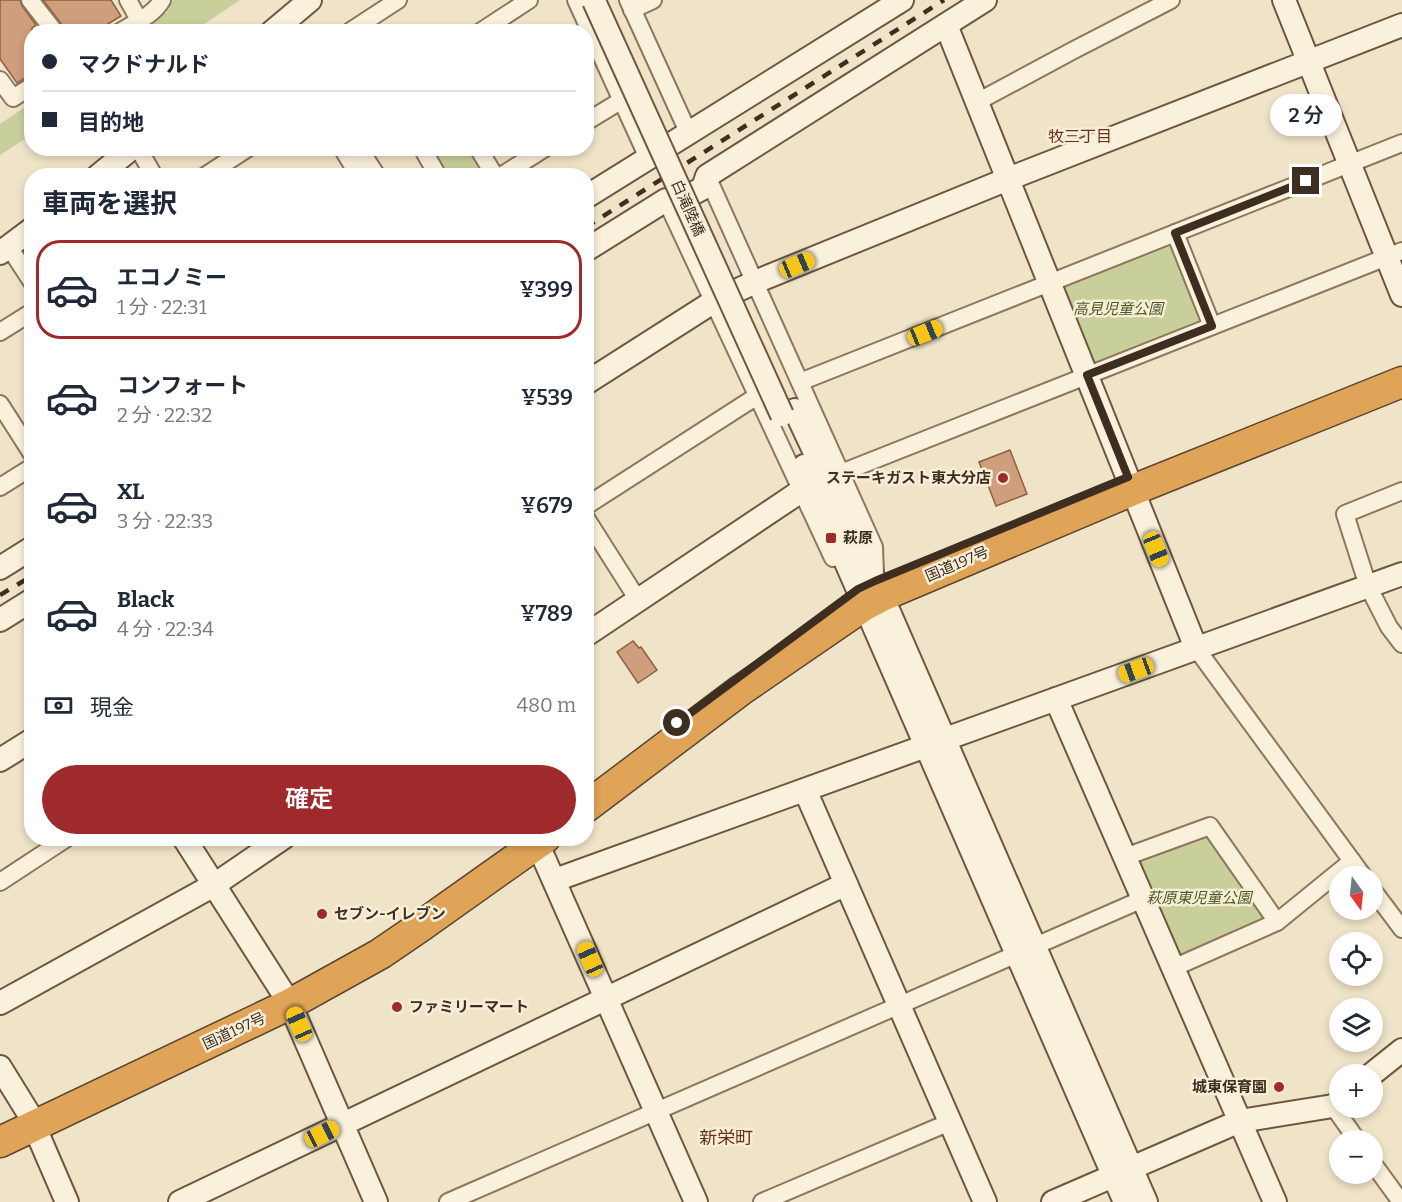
<!DOCTYPE html>
<html lang="ja">
<meta charset="utf-8">
<style>
:root{--surface:#fff;--page:#f2f2f3;--text:#1f2937;--muted:#747a83;--line:#e0e1e3;--accent:#9e2a2b}
body{margin:0;font-family:Bitter,"Noto Sans JP",serif;background:var(--page);color:var(--text);height:100vh;display:flex;flex-direction:column;font-size:22px;white-space:nowrap}
*{box-sizing:border-box;margin:0}
p{font-size:20px;color:var(--muted)}
.icon{flex:none;width:33px;height:33px;fill:none;stroke:currentColor;stroke-width:2;stroke-linecap:round;stroke-linejoin:round}
.map{position:relative;flex:1;overflow:hidden}
.sheet{position:absolute;left:24px;top:168px;width:570px;height:678px;display:flex;flex-direction:column;background:var(--surface);border-radius:24px;box-shadow:0 3px 9px #0003}
.sheet>*{flex:none}
.banner{position:absolute;left:24px;top:24px;width:570px;height:132px;border-radius:24px;box-shadow:0 3px 9px #0003;display:grid;align-content:center;height:132px;padding:0 18px;background:var(--surface)}
.needle{width:39px;rotate:165deg}
.controls{position:absolute;left:1329px;top:866px;display:grid;gap:12px}
.controls a{display:grid;place-items:center;width:54px;height:54px;border-radius:50%;background:var(--surface);box-shadow:0 3px 9px #0003;font-size:30px}
.end{position:absolute;width:27px;height:27px;margin:-14px;border:8px solid #3d2e20;background:#fff;box-shadow:0 0 0 3px #fff}
.from{border-radius:50%}
.bubble{position:absolute;height:42px;border-radius:21px;background:var(--surface);box-shadow:0 3px 9px #0003;font-size:20px;font-weight:600;line-height:42px;text-align:center}
.car{position:absolute;width:18px;height:36px;margin:-18px -9px;border-radius:8px;box-shadow:0 0 4px 2px #0007;background:linear-gradient(#f5c518 24%,#345 0 40%,#f5c518 0 76%,#345 0 86%,#f5c518 0)}
.banner b{display:flex;align-items:center;gap:21px;height:57px;font-size:22px}
.banner b+b{border-top:2px solid var(--line)}
.banner i{width:15px;height:15px;background:var(--text)}
ul{padding:0;list-style:none}
li{display:flex;align-items:center;gap:18px;height:99px;margin:0 12px 9px;padding:0 6px;border:3px solid transparent;border-radius:24px}
li div{flex:1}
li b{display:block;font-size:22px}
li em{font-style:normal;font-weight:600}
li.active{border-color:var(--accent)}
li>.icon{width:54px;height:54px;stroke-width:1.5}
h2{padding:0 18px;font-size:27px;line-height:72px}
.pay{display:flex;align-items:center;gap:15px;height:66px;padding:0 18px;font-size:22px}
.pay p{margin-inline-start:auto}
.cta{display:flex;gap:12px;margin-top:auto;padding:12px 18px}
.cta a{flex:1;height:69px;border-radius:36px;background:var(--accent);color:#fff;font-size:24px;font-weight:600;line-height:69px;text-align:center}
.map>svg:first-child{display:block}
</style>
<div class="map">
<svg width="1402" height="1202" viewBox="0 0 1402 1202">
<rect width="100%" height="100%" fill="#f0e4c8"/>
<g fill="#c9cf9b">
<path d="M173,0H240L194,31L138,32L167,12Z"/>
<path d="M31,103V135L0,155V124Z"/>
<path d="M426,149H474L489,175H443Z"/>
<path d="M1168,245H1174L1203,316L1201,321L1099,363L1091,362L1062,289L1066,284Z"/>
<path d="M1207,835L1264,915L1263,923L1184,956H1175L1139,868L1142,859Z"/>
</g>
<g fill="#cf9f7d" stroke="#8d5f41" stroke-width="1.5">
<path d="M0,0H20L22,6L36,25L32,28V73L17,83L0,59Z"/>
<path d="M43,0H111L121,16L95,32H65L63,26Z"/>
<path d="M1010,450L1027,494L996,506L979,462Z"/>
<path d="M633,641L639,648L641,647L657,670L638,683L617,652Z"/>
</g>
<g fill="none" stroke-linecap="round" stroke-linejoin="round">
<defs>
<g id="street">
<path d="M30,0L55,32"/>
<path d="M128,0L139,20"/>
<path d="M576,0L648,158"/>
<path d="M628,0L689,134"/>
<path d="M632,10L653,0"/>
<path d="M120,32C134,23 154,15 162,0"/>
<path d="M349,32L398,0"/>
<path d="M480,32L529,0"/>
<path d="M0,80L13,98L32,86"/>
<path d="M977,102L1072,51L1171,0"/>
<path d="M586,122L622,100"/>
<path d="M138,148L154,176"/>
<path d="M342,148L359,176"/>
<path d="M359,148L377,176"/>
<path d="M422,148L438,176"/>
<path d="M478,148L495,176"/>
<path d="M205,176L248,148"/>
<path d="M501,176L545,148"/>
<path d="M707,176L874,547L875,574"/>
<path d="M666,200L833,558"/>
<path d="M1175,233L1212,326"/>
<path d="M9,247L32,282"/>
<path d="M0,332L32,312"/>
<path d="M800,382L1402,143"/>
<path d="M0,404L32,454"/>
<path d="M841,473L1402,251"/>
<path d="M0,487L32,467"/>
<path d="M1402,491L1345,514L1368,586L1389,627L1402,644"/>
<path d="M586,506L757,396"/>
<path d="M586,518L638,600"/>
<path d="M1196,648L1363,876"/>
<path d="M1125,857L1210,826L1277,922"/>
<path d="M0,882L67,838"/>
<path d="M1372,889L1402,929"/>
<path d="M1173,968L1277,922L1352,861"/>
<path d="M1333,1106L1357,1140"/>
<path d="M1372,1162L1401,1202"/>
<path d="M448,1202L1143,899"/>
<path d="M762,1202L950,1122"/>
</g>
<g id="secondary">
<path d="M1284,0L1402,295"/>
<path d="M946,25L1196,648"/>
<path d="M272,32L310,0"/>
<path d="M98,176L132,148"/>
<path d="M586,197L902,0"/>
<path d="M586,250L666,200L679,201L703,188L707,176L985,0"/>
<path d="M0,253L32,229"/>
<path d="M586,383L713,302L755,282L1008,179L1402,25"/>
<path d="M795,410L882,596L1146,1202"/>
<path d="M804,466L1125,1202"/>
<path d="M0,568L32,548"/>
<path d="M0,620L32,600"/>
<path d="M586,635L801,491"/>
<path d="M1056,699L1275,1202"/>
<path d="M0,760L32,740"/>
<path d="M805,790L985,1202"/>
<path d="M184,838L290,1004L376,1202"/>
<path d="M535,838L696,1202"/>
<path d="M555,880L1402,574"/>
<path d="M0,1003L214,885L283,838"/>
<path d="M0,1067L29,1114L67,1202"/>
<path d="M1372,1074L1402,1050"/>
<path d="M180,1202L846,884"/>
<path d="M1053,1202L1240,1121L1333,1106L1340,1101"/>
</g>
<g id="highway">
<path d="M586,807L741,690L865,605L882,596L1133,490L1402,382"/>
<path d="M0,1142L290,1004L380,954L421,926L545,838"/>
</g>
</defs>
<use href="#street" stroke="#8d765c" stroke-width="20"/>
<use href="#secondary" stroke="#6f573f" stroke-width="26"/>
<use href="#highway" stroke="#5b4430" stroke-width="33"/>
<use href="#street" stroke="#faf1dc" stroke-width="16"/>
<use href="#secondary" stroke="#faf1dc" stroke-width="22"/>
<use href="#highway" stroke="#e0a458" stroke-width="30"/>
<g stroke="#3d2e20" stroke-width="4.5" stroke-dasharray="10 10" stroke-linecap="butt">
<path d="M586,227L944,0"/>
<path d="M0,595L32,576"/>
</g>
<defs>
<path id="secondary-bridge" d="M594,1L782,415"/>
</defs>
<use href="#secondary-bridge" stroke="#6f573f" stroke-width="26" stroke-linecap="butt"/>
<use href="#secondary-bridge" stroke="#faf1dc" stroke-width="22"/>
</g>
<g fill="none" stroke-linecap="round" stroke-linejoin="round">
<path stroke="#3d2e20" stroke-width="8" d="M677,723L858,589L875,581L1128,477L1087,375L1212,326L1175,233L1306,181"/>
</g>
<g fill="#9e2a2b" stroke="#f7eed8" stroke-width="2">
<circle cx="1003" cy="478" r="6"/>
<rect x="825" y="532" width="12" height="12" rx="3"/>
<circle cx="322" cy="914" r="6"/>
<circle cx="397" cy="1007" r="6"/>
<circle cx="1279" cy="1087" r="6"/>
</g>
<g text-anchor="middle" stroke-width="5" stroke-linejoin="round" paint-order="stroke">
<g font-size="15" fill="#3d2e20" stroke="#f7eed8">
<text transform="translate(688 208) rotate(66)" y="5">白滝陸橋</text>
<text transform="translate(957 564) rotate(-23)" y="5">国道197号</text>
<text transform="translate(234 1031) rotate(-25)" y="5">国道197号</text>
</g>
<g font-size="15" font-style="italic" fill="#4d5a26" stroke="#f7eed8">
<text x="1118" y="314">高見児童公園</text>
<text x="1199" y="903">萩原東児童公園</text>
</g>
<g font-size="15" font-weight="bold" fill="#3d2e20" stroke="#f7eed8" text-anchor="start">
<text x="991" y="483" text-anchor="end">ステーキガスト東大分店</text>
<text x="843" y="543">萩原</text>
<text x="334" y="919">セブン-イレブン</text>
<text x="409" y="1012">ファミリーマート</text>
<text x="1267" y="1092" text-anchor="end">城東保育園</text>
</g>
<g font-size="16" fill="#6b2e1e" stroke="#f7eed8">
<text x="1080" y="142">牧三丁目</text>
</g>
<g font-size="18" fill="#6b2e1e" stroke="#f7eed8">
<text x="726" y="1144">新栄町</text>
</g>
</g>
</svg>
<div class="controls">
<a><svg class="needle" viewBox="-14 -14 28 28"><path d="M0-13l5 13h-10z" fill="#e53935"/><path d="M0 13l5-13h-10z" fill="#747a83"/></svg></a>
<a><svg class="icon" aria-label="locate" viewBox="0 0 24 24"><circle cx="12" cy="12" r="6"/><path d="M12 2v4M12 18v4M2 12h4M18 12h4"/></svg></a>
<a><svg class="icon" aria-label="layers" viewBox="0 0 24 24"><path d="M12 4l9 5-9 5-9-5zM3 14l9 5 9-5"/></svg></a>
<a>+</a>
<a>−</a>
</div>
<i class="end from" style="left:677px;top:723px"></i>
<i class="end" style="left:1306px;top:181px"></i>
<div class="bubble" style="left:1270px;top:94px;width:72px">2 分</div>
<i class="car" style="left:797px;top:265px;rotate:67deg"></i>
<i class="car" style="left:925px;top:333px;rotate:68deg"></i>
<i class="car" style="left:1156px;top:549px;rotate:158deg"></i>
<i class="car" style="left:1136px;top:670px;rotate:250deg"></i>
<i class="car" style="left:590px;top:959px;rotate:336deg"></i>
<i class="car" style="left:299px;top:1024px;rotate:336deg"></i>
<i class="car" style="left:322px;top:1134px;rotate:64deg"></i>
<div class="banner">
<b><i class="from"></i>マクドナルド</b>
<b><i></i>目的地</b>
</div>
<section class="sheet">
<h2>車両を選択</h2>
<ul>
<li class="active"><svg class="icon" aria-label="car" viewBox="0 0 24 24"><path d="M5 17H2v-5l4-1 3-4h7l3 4 3 1v5h-3M9 17h6M6 11h13"/><circle cx="7" cy="17" r="2"/><circle cx="17" cy="17" r="2"/></svg><div><b>エコノミー</b><p>1 分 · 22:31</p></div><em>¥399</em></li>
<li><svg class="icon" aria-label="car" viewBox="0 0 24 24"><path d="M5 17H2v-5l4-1 3-4h7l3 4 3 1v5h-3M9 17h6M6 11h13"/><circle cx="7" cy="17" r="2"/><circle cx="17" cy="17" r="2"/></svg><div><b>コンフォート</b><p>2 分 · 22:32</p></div><em>¥539</em></li>
<li><svg class="icon" aria-label="car" viewBox="0 0 24 24"><path d="M5 17H2v-5l4-1 3-4h7l3 4 3 1v5h-3M9 17h6M6 11h13"/><circle cx="7" cy="17" r="2"/><circle cx="17" cy="17" r="2"/></svg><div><b>XL</b><p>3 分 · 22:33</p></div><em>¥679</em></li>
<li><svg class="icon" aria-label="car" viewBox="0 0 24 24"><path d="M5 17H2v-5l4-1 3-4h7l3 4 3 1v5h-3M9 17h6M6 11h13"/><circle cx="7" cy="17" r="2"/><circle cx="17" cy="17" r="2"/></svg><div><b>Black</b><p>4 分 · 22:34</p></div><em>¥789</em></li>
</ul>
<div class="pay"><svg class="icon" aria-label="cash" viewBox="0 0 24 24"><path d="M3 7h18v10H3z"/><circle cx="12" cy="12" r="2"/></svg>現金<p>480 m</p></div>
<div class="cta"><a>確定</a></div>
</section>
</div>
